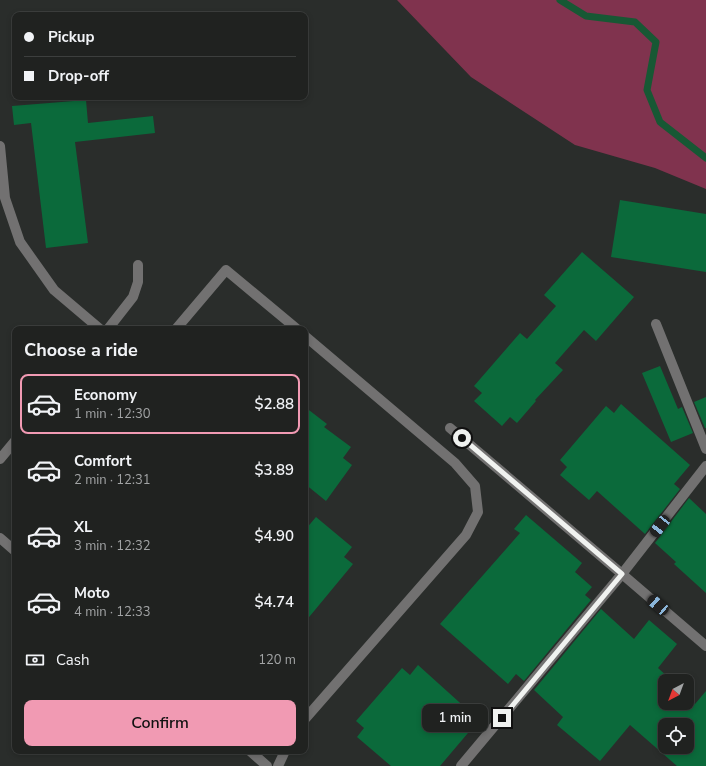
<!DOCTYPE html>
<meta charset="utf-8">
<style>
:root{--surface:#202220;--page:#2d2f2d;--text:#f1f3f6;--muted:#a2a4a5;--line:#3d3f3e;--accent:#f19ab3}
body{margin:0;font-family:"Nunito Sans",sans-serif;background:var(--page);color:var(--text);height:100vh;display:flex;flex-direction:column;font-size:15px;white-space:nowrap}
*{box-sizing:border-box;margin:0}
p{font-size:13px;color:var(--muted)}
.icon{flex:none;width:22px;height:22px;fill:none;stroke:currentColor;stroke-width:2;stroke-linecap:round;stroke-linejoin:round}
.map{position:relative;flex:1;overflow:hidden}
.side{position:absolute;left:12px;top:326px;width:296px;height:428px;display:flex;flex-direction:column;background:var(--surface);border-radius:8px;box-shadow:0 2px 6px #0003,0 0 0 1px var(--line)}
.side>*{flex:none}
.banner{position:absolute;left:12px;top:12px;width:296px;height:88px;border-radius:8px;box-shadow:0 2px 6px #0003,0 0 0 1px var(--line);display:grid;align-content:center;height:88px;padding:0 12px;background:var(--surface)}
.needle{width:26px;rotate:221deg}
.buttons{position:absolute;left:658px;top:674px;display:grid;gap:8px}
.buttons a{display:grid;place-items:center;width:36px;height:36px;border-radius:8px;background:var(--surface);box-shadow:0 2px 6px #0003,0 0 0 1px var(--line);font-size:20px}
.end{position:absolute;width:18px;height:18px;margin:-9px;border:5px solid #f0f2f0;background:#111;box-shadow:0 0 0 2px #111}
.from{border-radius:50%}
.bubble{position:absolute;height:28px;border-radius:8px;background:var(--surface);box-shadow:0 2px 6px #0003,0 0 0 1px var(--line);font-size:13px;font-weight:600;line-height:28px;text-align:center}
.car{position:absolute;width:12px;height:24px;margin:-12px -6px;border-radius:5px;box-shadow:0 0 3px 1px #0007;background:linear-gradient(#222 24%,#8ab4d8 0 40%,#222 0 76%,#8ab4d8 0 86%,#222 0)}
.banner b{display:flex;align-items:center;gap:14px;height:38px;font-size:15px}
.banner b+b{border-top:1px solid var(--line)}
.banner i{width:10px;height:10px;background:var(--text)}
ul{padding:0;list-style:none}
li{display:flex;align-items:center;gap:12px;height:60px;margin:0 8px 6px;padding:0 4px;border:2px solid transparent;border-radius:8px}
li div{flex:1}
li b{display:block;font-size:15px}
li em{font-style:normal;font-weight:600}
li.selected{border-color:var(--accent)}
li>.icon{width:36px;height:36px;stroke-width:1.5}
h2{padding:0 12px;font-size:18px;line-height:48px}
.pay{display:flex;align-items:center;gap:10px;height:44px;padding:0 12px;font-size:15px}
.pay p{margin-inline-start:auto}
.cta{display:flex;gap:8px;margin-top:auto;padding:8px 12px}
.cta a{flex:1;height:46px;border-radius:8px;background:var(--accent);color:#111;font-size:16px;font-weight:600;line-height:46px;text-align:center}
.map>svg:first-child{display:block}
</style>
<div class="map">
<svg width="706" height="766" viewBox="0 0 706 766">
<rect width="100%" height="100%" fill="#2a2d2b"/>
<path fill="#80334e" d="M397,0H706V189L655,168L575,145L471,77Z"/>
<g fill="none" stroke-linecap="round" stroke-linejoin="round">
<path stroke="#175834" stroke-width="7" d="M560,0L586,16L635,22L656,42L647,90L660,122L706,158"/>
</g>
<g fill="#0b6a3b" fill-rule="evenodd">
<path d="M86,100L88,123L153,116L155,133L75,142L88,243L46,248L31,123L14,125L12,106Z"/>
<path d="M620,200L706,214V272L611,257Z"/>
<path d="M582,252L634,297L596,341L584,330L555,363L563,370L535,400L536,401L517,423L510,417L502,426L474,401L482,393L474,386L520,333L527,339L556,306L544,295Z"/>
<path d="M660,366L678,409L682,407L693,433L671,442L642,373Z"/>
<path d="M706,397V428H705L694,402Z"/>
<path d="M621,404L690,465L674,484L680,489L645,534L597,491L589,500L560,475L567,467L560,460L606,406L614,413Z"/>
<path d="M305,407L327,424L324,427L351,447L343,458L352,465L326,501L305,484Z"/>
<path d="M689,498L706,514V593L674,564L676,562L655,543Z"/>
<path d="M526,515L582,563L575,572L592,587L585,595L591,600L524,681L516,674L508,684L440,624L520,533L514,529Z"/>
<path d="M316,517L352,547L344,557L353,564L305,622V530Z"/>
<path d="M601,609L634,639L649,620L677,644L658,668L670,679L669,681H665V703H687V697L695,704L706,691V766H677L630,725L600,761L557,725L563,717L534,690ZM665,725H687V747H665Z"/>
<path d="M418,665L479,720L440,766H391L357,737L364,728L356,721L402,668L410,675Z"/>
</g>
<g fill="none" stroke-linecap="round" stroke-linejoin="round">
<g stroke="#727171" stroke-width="10">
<path d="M0,146L5,198L20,242L54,290L100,329"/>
<path d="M656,324L706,449"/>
<path d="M108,329L133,297L138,282V265"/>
<path d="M176,329L226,270L297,329"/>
<path d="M305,336L455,463L475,486L478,512L466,535L305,719"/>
<path d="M450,428L622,574L706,646"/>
<path d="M0,459L15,441"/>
<path d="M0,538L15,551"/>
<path d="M250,751L267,766"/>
<path d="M278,766L285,751"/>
<path d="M461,766L622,574L706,466"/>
</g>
</g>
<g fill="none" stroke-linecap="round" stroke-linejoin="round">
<path stroke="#f0f2f0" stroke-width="5" d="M462,438L622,574L502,718"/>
</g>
</svg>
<div class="buttons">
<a><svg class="needle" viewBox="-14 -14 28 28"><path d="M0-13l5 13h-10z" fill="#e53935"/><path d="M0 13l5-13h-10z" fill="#a2a4a5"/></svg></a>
<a><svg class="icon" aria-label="locate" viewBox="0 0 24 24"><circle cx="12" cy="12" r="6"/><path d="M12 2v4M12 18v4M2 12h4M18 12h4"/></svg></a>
</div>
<i class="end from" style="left:462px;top:438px"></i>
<i class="end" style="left:502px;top:718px"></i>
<div class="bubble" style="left:422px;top:704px;width:66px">1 min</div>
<i class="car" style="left:660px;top:526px;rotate:218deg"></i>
<i class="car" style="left:658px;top:605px;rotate:311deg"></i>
<div class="banner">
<b><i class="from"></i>Pickup</b>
<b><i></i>Drop-off</b>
</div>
<section class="side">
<h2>Choose a ride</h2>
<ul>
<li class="selected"><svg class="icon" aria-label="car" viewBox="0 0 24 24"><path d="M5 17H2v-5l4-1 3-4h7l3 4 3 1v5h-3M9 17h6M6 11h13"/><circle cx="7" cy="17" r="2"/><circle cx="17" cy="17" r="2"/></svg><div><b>Economy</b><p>1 min · 12:30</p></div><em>$2.88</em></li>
<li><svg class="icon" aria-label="car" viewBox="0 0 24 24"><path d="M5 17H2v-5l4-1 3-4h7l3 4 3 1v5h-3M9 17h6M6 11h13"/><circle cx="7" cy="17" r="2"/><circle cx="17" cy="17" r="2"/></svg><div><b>Comfort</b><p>2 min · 12:31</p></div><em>$3.89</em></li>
<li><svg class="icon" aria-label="car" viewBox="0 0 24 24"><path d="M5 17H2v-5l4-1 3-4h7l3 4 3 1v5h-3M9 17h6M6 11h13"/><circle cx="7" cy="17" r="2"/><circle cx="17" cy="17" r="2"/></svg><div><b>XL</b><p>3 min · 12:32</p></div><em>$4.90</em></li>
<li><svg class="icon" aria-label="car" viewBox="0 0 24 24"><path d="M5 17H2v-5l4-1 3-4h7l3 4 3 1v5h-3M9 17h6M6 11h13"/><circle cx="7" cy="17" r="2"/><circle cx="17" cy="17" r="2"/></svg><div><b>Moto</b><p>4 min · 12:33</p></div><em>$4.74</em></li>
</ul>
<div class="pay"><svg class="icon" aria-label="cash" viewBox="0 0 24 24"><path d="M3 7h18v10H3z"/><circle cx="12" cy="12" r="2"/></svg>Cash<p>120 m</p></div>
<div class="cta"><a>Confirm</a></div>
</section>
</div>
